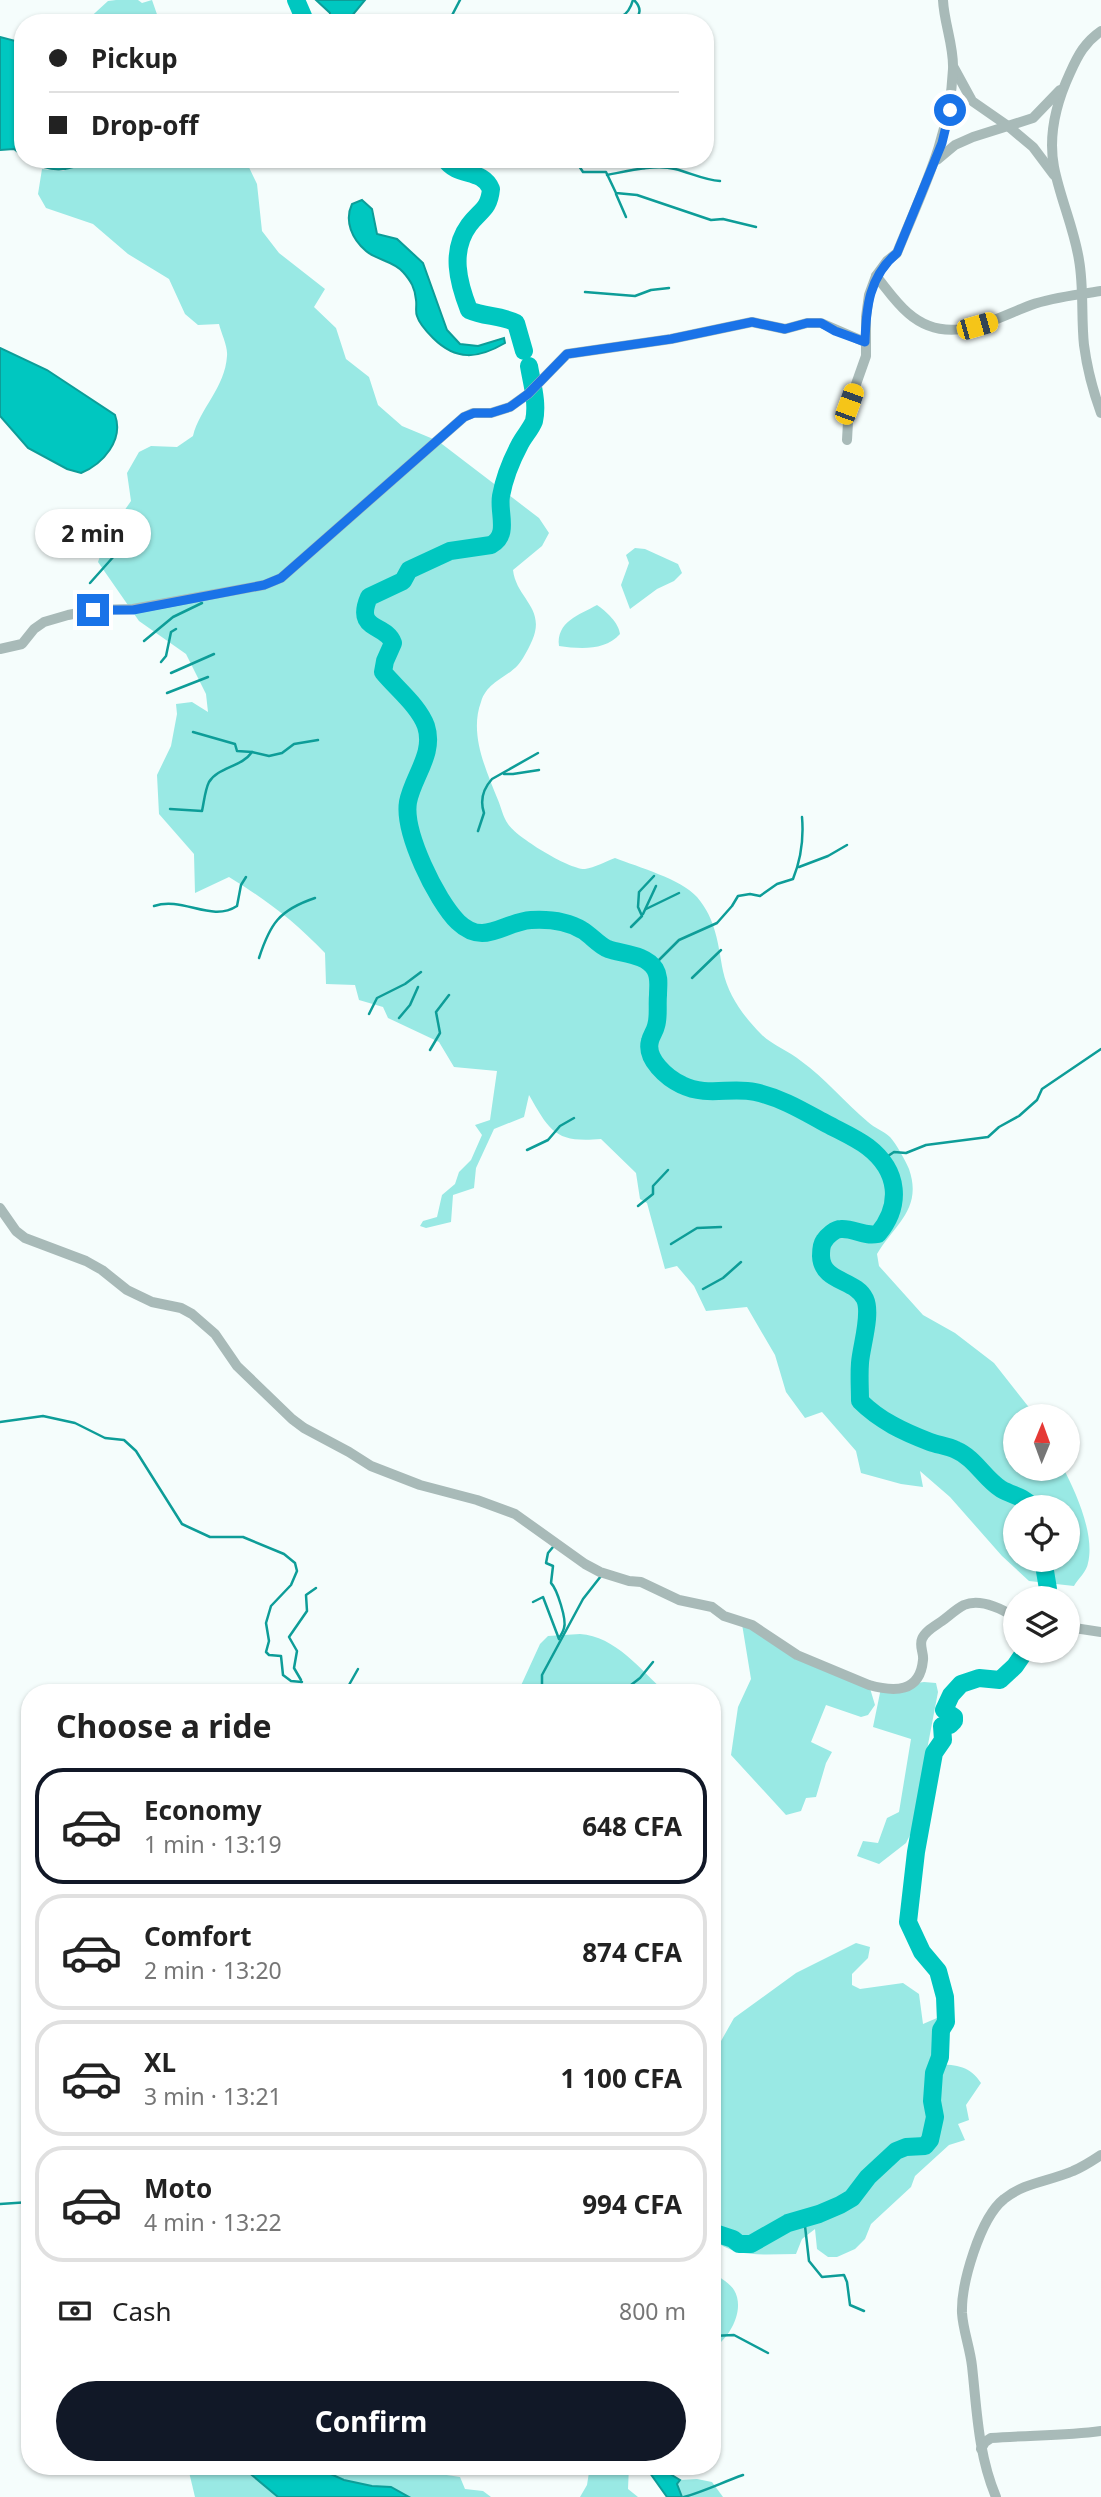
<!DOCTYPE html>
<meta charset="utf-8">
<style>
:root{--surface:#fff;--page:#f6f6f6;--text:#222;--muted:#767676;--line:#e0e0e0;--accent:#111827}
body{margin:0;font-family:"Noto Sans",sans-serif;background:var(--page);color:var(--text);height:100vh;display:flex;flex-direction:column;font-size:26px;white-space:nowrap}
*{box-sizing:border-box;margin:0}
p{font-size:23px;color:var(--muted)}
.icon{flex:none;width:38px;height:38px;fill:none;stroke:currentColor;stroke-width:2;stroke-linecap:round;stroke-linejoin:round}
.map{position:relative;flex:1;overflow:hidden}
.side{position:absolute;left:21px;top:1684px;width:700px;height:791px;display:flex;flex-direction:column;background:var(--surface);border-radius:28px;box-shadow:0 2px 5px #0004}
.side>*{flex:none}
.hud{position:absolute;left:14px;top:14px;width:700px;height:154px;border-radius:28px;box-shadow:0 2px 5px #0004;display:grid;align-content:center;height:154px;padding:0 35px;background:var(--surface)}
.needle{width:46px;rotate:1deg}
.tools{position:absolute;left:1003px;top:1404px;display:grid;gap:14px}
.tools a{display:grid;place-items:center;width:77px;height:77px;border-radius:50%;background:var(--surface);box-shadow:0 2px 5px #0004;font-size:35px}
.end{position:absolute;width:32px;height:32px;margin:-16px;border:9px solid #1a73e8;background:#fff;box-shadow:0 0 0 4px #fff}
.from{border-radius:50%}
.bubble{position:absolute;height:49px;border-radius:24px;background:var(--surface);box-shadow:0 2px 5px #0004;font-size:23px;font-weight:700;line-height:49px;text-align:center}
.car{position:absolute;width:21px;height:42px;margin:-21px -10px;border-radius:9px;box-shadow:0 0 5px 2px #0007;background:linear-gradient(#f5c518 24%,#345 0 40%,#f5c518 0 76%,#345 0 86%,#f5c518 0)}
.hud b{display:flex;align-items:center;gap:24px;height:66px;font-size:26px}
.hud b+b{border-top:2px solid var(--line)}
.hud i{width:18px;height:18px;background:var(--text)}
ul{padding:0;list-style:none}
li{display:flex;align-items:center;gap:21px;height:116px;margin:0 14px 10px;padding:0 21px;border:4px solid var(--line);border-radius:28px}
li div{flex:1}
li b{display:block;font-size:26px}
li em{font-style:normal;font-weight:700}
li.on{border-color:var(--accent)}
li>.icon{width:63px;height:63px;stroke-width:1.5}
h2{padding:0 35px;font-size:32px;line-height:84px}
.pay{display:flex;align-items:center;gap:18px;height:77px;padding:0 35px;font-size:26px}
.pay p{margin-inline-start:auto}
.cta{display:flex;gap:14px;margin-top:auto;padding:14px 35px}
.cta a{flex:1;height:80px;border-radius:42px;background:var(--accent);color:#fff;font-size:28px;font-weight:700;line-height:80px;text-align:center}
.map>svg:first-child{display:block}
</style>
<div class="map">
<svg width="1101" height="2497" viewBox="0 0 1101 2497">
<rect width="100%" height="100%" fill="#f5fdfc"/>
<g fill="#99e9e4" fill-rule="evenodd">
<path d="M116,0H138L142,3L152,0L160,23H84L108,1Z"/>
<path d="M92,159H245L257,184L262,231L279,253L325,289L314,307L336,328L346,359L369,377L378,405L402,426L438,441L539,518L549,533L542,546L513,570C516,596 541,606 535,632C533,641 524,658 518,665C505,679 487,682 481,702C469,734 486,770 498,800C501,807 503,817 508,824C516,837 570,870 585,869C594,868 607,861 615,858C638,867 681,879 697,897C716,919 718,944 723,971C728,995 744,1017 761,1034C772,1045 789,1051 801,1061C825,1078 845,1103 868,1122C874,1128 884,1131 890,1137C897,1145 905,1160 909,1169C923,1209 894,1225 877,1254L879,1266L923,1315L955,1333L994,1363L1035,1415L1015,1416V1468H1063C1076,1492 1095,1535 1088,1563C1087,1571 1078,1579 1074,1586L1029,1581L1002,1556L950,1497L920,1471L923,1487L901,1484L861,1473L856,1451L822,1412L805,1418L786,1392L775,1355L747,1307L706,1311L694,1286L677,1266L665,1269L647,1203L640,1199L636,1173L601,1139C556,1143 550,1132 529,1095L524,1117L494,1129L476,1168L474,1188L453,1195L451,1222L426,1228L420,1226L423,1221L437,1217L442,1195L455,1184L459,1172L471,1160L482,1135L475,1125L490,1120L497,1071L454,1067L439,1042L388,1018L383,1007L359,1000L355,985L326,984L325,953C294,921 268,901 229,877L195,893L194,854L159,814L157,775L171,746L177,714L176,704L192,702L208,712L206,694L186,654L139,621L98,562L108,534L131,501L127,473L139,452L151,446L177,447L193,436C200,408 225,388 227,356C228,346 221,333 219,324L198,325L185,314L169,279L128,254L93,224L46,208L38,194L42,169L63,171ZM1015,1507H1068V1559H1015Z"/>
<path d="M635,548L645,549L678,564L682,573L674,581L657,589L630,609L621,585L629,563L626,555Z"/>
<path d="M597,605C606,611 619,623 620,634C605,651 580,649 559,646C556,622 579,615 597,605Z"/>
<path d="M742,1624L783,1647L869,1685L875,1705L868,1715L861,1717L826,1705L811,1742L832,1752L826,1763L816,1797L806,1798L801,1811L786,1815L731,1755L738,1707L751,1679Z"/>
<path d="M580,1634C615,1636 641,1670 665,1692H518L540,1644L548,1636Z"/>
<path d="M924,1682L936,1683L938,1692L918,1797L915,1825L906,1843L879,1864L857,1856L863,1841L878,1843L887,1818L899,1812L911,1739L873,1727L881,1688Z"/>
<path d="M856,1943L870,1947L868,1958L852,1974V1985L860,1989L903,1983L919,1994L923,2024L937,2018L946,2022L941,2030L938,2064C957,2065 970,2066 981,2083L966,2105L969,2120L958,2124L965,2140L949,2145L915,2176L911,2187L871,2224L865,2239L855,2249L837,2257H828L817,2249L815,2229L802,2239L796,2254C766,2254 737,2259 712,2239V2057L734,2018L796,1973Z"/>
<path d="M712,2271C718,2277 730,2283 734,2290C746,2310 729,2339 712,2349Z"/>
<path d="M193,2466H241L278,2497H195L189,2472Z"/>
<path d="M313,2466H439L440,2474L460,2477L465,2489L483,2491L491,2497H409L391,2487L372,2486L344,2480Z"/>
<path d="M590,2466H629L628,2489L638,2497H580L587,2485Z"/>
<path d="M697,2479L712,2482L723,2497H682L677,2484L680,2480Z"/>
</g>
<g fill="#00c7c0" stroke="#0d9d98" stroke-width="2">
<path d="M316,0H365L346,23H330V13Z"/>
<path d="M0,37L23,43V156L14,149L0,150Z"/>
<path d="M27,159H92C67,172 51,174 27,159Z"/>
<path d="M362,200L372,209L377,234L397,239L423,263L447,330L460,344L478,346L504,338L505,343C478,359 456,361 433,338C428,333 419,323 417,316C415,312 417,305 416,300C415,288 411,281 403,272C394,261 376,260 366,251C352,239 344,221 352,204Z"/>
<path d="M0,348L47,370L115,415C124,440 103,464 81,473L67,469L28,448L0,416Z"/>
<path d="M241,2466H313L344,2480L372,2486L391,2487L409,2497H278Z"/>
<path d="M645,2466H657L680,2480L677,2484L682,2497H667Z"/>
</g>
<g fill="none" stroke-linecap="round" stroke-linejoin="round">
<g stroke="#0d9d98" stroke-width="2.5">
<path d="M448,23L460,0"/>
<path d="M584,23C603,10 624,31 633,0"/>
<path d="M633,23C641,14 642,8 634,0"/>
<path d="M705,137H709"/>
<path d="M462,159V164L470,173"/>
<path d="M567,160L577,163L583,172H606L616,193L637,195L711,220L723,219L756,227"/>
<path d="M644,168L650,159"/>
<path d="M607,175C628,171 655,164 675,169C691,173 704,180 720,181"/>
<path d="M616,194L626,217"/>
<path d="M585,292L635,296L651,290L669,288"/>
<path d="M90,583L123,546"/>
<path d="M144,641L173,617L202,603"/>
<path d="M161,662L166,656L171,632L176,629"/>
<path d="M171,673L214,654"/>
<path d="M167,693L208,677"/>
<path d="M193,732L235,744L237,751L252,752"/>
<path d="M504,774H513L539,770"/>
<path d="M170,809L202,811C204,802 205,790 209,782C218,767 242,767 252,752L269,756L282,753L294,744L318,740"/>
<path d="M478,831L484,813C480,801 483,789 492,779L538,753"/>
<path d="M799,867L828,856L847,845"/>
<path d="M154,906C183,896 211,923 237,906L241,885L246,877"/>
<path d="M646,909L679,893"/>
<path d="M643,914L656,886"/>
<path d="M631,927L642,916L638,907L639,892L654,876"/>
<path d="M259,958C270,924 279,910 315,898"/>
<path d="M653,966L679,940L717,923L732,906L738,896L750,894L760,896L777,884L793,879C801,859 804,840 802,817"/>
<path d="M692,978L721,950"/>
<path d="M369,1014L377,998L405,984L421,972"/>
<path d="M399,1018L410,1005L418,987"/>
<path d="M430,1050L440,1033L436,1012L449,995"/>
<path d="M527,1150L548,1140L560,1126L574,1118"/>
<path d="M886,1167L888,1156L894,1152L906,1153L926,1145L988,1137L999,1127L1019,1116L1037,1100L1042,1089L1101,1049"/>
<path d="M638,1206L653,1194V1186L668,1170"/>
<path d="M671,1244L697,1228L721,1227"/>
<path d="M703,1289L723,1278L741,1262"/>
<path d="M0,1422L43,1416L75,1423L105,1438L124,1440L136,1451L182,1524L210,1537H243L284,1554L295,1563L297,1571L291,1585L271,1606L266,1623L269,1641L266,1652L269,1655L281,1656L283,1675L291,1681L302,1682"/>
<path d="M553,1547L548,1553L546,1563L553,1566L551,1583C557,1589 567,1620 564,1628C563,1632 561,1635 559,1638"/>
<path d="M533,1602L543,1597L559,1639"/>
<path d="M301,1680L294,1668L297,1651L289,1637L307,1611L306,1595L316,1588"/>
<path d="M345,1692L358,1669"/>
<path d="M542,1692V1675L583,1599L601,1576"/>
<path d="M622,1692L640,1678L653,1662"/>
<path d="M0,2204L30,2202"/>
<path d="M793,2221L805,2226L809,2261L822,2277L844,2275L847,2282L850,2305L864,2311"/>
<path d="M712,2336L734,2335L768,2353"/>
<path d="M684,2497C705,2491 723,2482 743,2475"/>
</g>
<g stroke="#00c7c0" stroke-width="18">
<path d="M296,0L306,23"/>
<path d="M445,159C457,178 482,168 491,189C489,210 480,210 469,225C450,251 458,282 469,310C484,317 501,315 516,323L524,351"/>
<path d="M529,366C532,384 538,403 534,421C531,429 524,436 520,444C512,459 504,479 501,496C498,513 510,535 491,545L450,551L409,570L403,581L369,597C354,632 386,623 393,643L385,661L383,672C396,688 419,706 426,726C435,754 413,776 408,802C403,832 436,900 458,922C484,947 503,922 531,920C548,919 567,921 582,930C591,935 598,945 608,949C622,954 646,954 655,969C660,977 658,986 658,995C657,1005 659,1017 656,1026C655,1031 651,1036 650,1041C645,1059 667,1078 682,1085C706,1097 731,1087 755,1092C782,1098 803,1111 827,1124C840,1131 856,1138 868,1147C899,1171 902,1205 878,1234C863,1237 854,1228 841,1229C835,1229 827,1236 824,1241C821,1245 821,1251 821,1256C822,1283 856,1279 865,1299C872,1314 861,1347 860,1363C859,1376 860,1388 860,1401C880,1421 904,1432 930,1442C938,1445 948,1446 956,1450C975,1458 984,1478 1001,1489C1013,1496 1023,1496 1033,1507"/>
<path d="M1042,1598L1048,1589L1043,1559"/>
<path d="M712,2232L733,2239L739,2244H751L788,2223L819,2214L840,2205L852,2198L868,2177L896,2151L906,2147L925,2146L930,2140L935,2117L932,2101L934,2073L940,2057L941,2030L946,2022L945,1997L938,1971L922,1952L908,1922L916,1852L934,1753L943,1740L942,1726L950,1725L954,1721V1717L944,1710L951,1695L961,1684L979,1678L1000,1680L1015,1666L1026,1650"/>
</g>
<g stroke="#a8bab8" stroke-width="10">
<path d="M1101,31C1085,42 1078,55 1070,73C1057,101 1048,135 1054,167C1060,198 1074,228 1079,260C1084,288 1081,317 1084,345C1087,368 1093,391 1101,413"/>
<path d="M954,68L972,101L1008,126L1033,147L1054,175"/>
<path d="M937,160L955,145L973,137L1033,118L1060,90"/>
<path d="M876,276C886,288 896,303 908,313C948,348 991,320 1031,305C1053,297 1078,295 1101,291"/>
<path d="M847,440L849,404L866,356V317L869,295L876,276L887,261L897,253C922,191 950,138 953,69C954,46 944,23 943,0"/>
<path d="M0,649L22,644L34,629L44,622L68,615L94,610L133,609L264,585L281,578L464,417L473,413H491L510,407L528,394L567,354L671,339L752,322L785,329L807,323H821L865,342"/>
<path d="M0,1208L16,1231L25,1238L86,1261L102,1270L127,1290L152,1302L181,1308L192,1314L215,1334L237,1366L292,1419L304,1428L349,1452L371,1466L420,1485L477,1500L515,1514L585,1564L600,1572L629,1581L641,1582L679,1600L712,1607L724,1616L752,1625L797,1655L869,1685C894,1692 920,1693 923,1660C924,1653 919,1646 922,1639C925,1631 935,1626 942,1621C949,1616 956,1609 964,1605C980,1598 1002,1609 1015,1617"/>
<path d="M1068,1627L1101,1632"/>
<path d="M981,2449L985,2442L991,2438C1028,2435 1065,2436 1101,2431"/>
<path d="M996,2497C978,2454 977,2411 972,2366C970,2348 963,2330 962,2313C961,2284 980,2218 1004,2199C1023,2183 1050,2181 1073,2171C1083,2167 1092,2161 1101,2155"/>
</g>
</g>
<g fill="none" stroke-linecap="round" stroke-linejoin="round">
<path stroke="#1a73e8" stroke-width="9" d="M93,610H133L264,585L281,578L464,417L474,413H491L510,407L528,394L567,354L671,339L752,322L785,329L807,323H821L835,331L865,342C866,308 869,276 897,253L942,143L950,110"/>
</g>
</svg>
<div class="tools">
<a><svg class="needle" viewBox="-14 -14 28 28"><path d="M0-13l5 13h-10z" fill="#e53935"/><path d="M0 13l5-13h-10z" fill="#767676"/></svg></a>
<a><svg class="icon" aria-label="locate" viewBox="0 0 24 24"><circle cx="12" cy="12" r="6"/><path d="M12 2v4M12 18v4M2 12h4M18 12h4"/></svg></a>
<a><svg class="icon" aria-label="layers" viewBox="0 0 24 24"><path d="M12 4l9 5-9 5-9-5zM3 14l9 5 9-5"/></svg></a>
</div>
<i class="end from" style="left:950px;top:110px"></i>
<i class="end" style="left:93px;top:610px"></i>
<div class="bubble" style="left:35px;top:509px;width:116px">2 min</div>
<i class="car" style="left:977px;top:326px;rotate:74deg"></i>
<i class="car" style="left:849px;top:404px;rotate:20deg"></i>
<div class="hud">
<b><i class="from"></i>Pickup</b>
<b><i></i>Drop-off</b>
</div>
<section class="side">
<h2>Choose a ride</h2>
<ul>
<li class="on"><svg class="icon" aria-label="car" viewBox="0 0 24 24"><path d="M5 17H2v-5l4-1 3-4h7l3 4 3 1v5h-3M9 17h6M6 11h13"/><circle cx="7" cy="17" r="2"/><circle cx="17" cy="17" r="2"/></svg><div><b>Economy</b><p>1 min · 13:19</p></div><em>648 CFA</em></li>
<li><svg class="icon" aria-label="car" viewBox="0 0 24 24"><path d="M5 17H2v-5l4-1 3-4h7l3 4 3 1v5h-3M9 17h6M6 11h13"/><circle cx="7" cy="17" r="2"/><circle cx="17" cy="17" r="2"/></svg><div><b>Comfort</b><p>2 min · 13:20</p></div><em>874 CFA</em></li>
<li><svg class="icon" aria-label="car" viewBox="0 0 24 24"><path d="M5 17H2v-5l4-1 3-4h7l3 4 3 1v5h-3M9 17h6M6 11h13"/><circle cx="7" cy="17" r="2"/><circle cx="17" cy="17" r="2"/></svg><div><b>XL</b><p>3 min · 13:21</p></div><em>1 100 CFA</em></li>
<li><svg class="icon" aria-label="car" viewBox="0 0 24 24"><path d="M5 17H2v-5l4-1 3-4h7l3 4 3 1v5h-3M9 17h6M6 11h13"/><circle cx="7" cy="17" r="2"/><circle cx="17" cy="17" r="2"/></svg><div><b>Moto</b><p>4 min · 13:22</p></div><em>994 CFA</em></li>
</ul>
<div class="pay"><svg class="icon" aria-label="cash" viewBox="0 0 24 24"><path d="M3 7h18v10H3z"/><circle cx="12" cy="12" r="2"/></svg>Cash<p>800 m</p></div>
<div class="cta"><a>Confirm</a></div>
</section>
</div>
